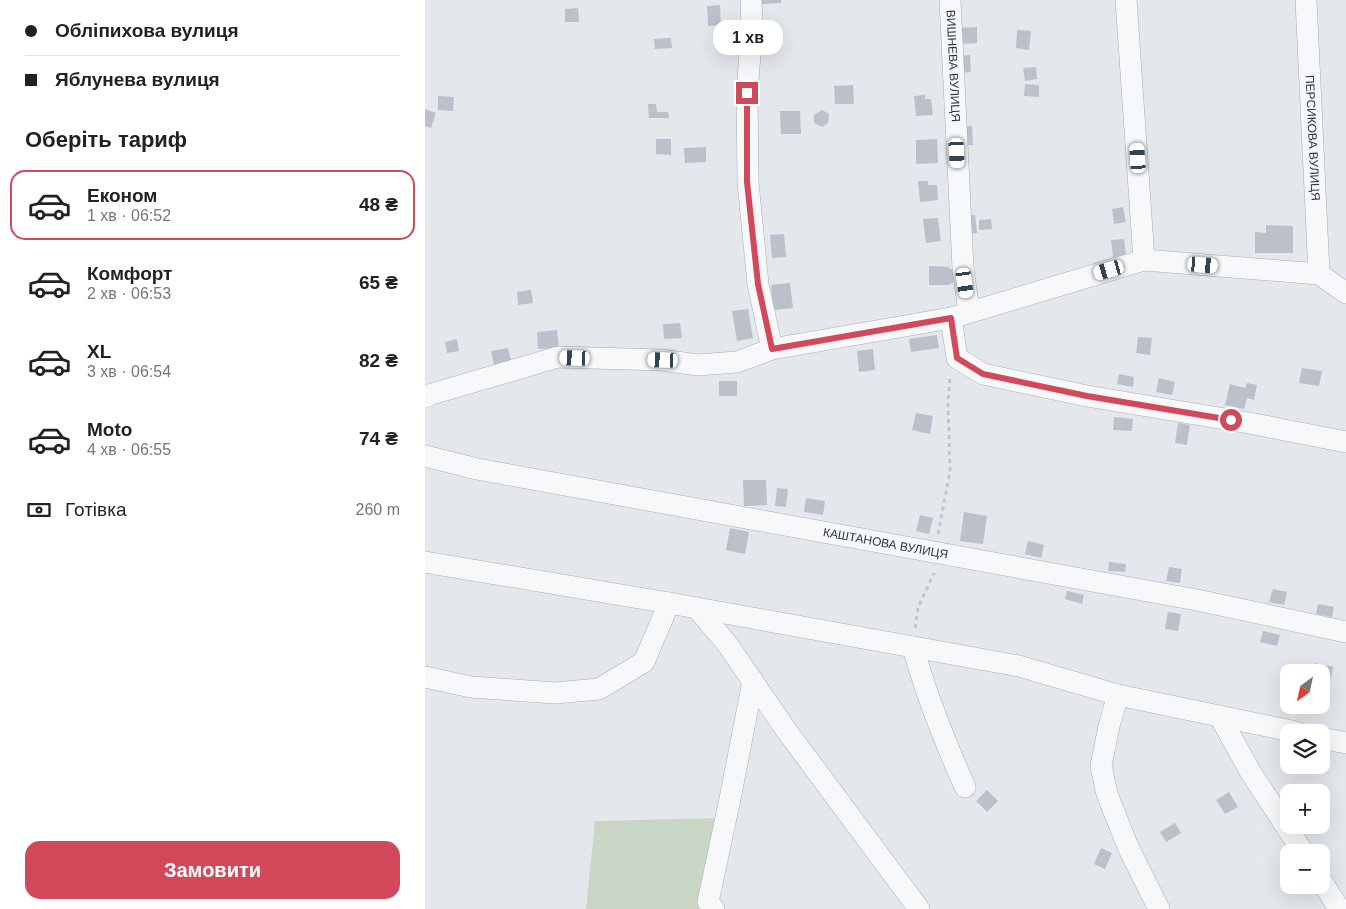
<!DOCTYPE html>
<html lang="uk">
<meta charset="utf-8">
<style>
:root{--surface:#fff;--page:#f6f6f6;--text:#222;--muted:#767676;--line:#e0e0e0;--accent:#d1495b}
body{margin:0;font-family:Arial,sans-serif;background:var(--page);color:var(--text);height:100vh;display:flex;flex-direction:column;font-size:19px;white-space:nowrap}
*{box-sizing:border-box;margin:0}
p{font-size:16px;color:var(--muted)}
.icon{flex:none;width:28px;height:28px;fill:none;stroke:currentColor;stroke-width:2;stroke-linecap:round;stroke-linejoin:round}
.map{position:relative;flex:1;overflow:hidden}
.panel{display:flex;flex-direction:column;background:var(--surface);width:425px}
.panel>*{flex:none}
.top-card{display:grid;align-content:center;height:110px;padding:0 25px;background:var(--surface)}
.needle{width:32px;rotate:213deg}
.controls{position:absolute;left:855px;top:664px;display:grid;gap:10px}
.controls a{display:grid;place-items:center;width:50px;height:50px;border-radius:10px;background:var(--surface);box-shadow:0 5px 20px #0002;font-size:25px}
.end{position:absolute;width:22px;height:22px;margin:-11px;border:6px solid #d1495b;background:#fff;box-shadow:0 0 0 2px #fff}
.from{border-radius:50%}
.bubble{position:absolute;height:35px;border-radius:15px;background:var(--surface);box-shadow:0 5px 20px #0002;font-size:16px;font-weight:700;line-height:35px;text-align:center}
.car{position:absolute;width:15px;height:30px;margin:-15px -8px;border-radius:6px;box-shadow:0 0 4px 1px #0007;background:linear-gradient(#fff 24%,#345 0 40%,#fff 0 76%,#345 0 86%,#fff 0)}
.top-card b{display:flex;align-items:center;gap:18px;height:48px;font-size:19px}
.top-card b+b{border-top:1px solid var(--line)}
.top-card i{width:12px;height:12px;background:var(--text)}
ul{padding:0;list-style:none}
li{display:flex;align-items:center;gap:15px;height:70px;margin:0 10px 8px;padding:0 15px;border:2px solid transparent;border-radius:15px}
li div{flex:1}
li b{display:block;font-size:19px}
li em{font-style:normal;font-weight:700}
li.on{border-color:var(--accent)}
li>.icon{width:45px;height:45px;stroke-width:1.5}
h2{padding:0 25px;font-size:22px;line-height:60px}
.pay{display:flex;align-items:center;gap:12px;height:55px;padding:0 25px;font-size:19px}
.pay p{margin-inline-start:auto}
.button{display:flex;gap:10px;margin-top:auto;padding:10px 25px}
.button a{flex:1;height:58px;border-radius:15px;background:var(--accent);color:#fff;font-size:20px;font-weight:700;line-height:58px;text-align:center}
main{display:flex;flex:1;min-height:0}
.map>svg:first-child{display:block}
</style>
<main>
<section class="panel">
<div class="top-card">
<b><i class="from"></i>Обліпихова вулиця</b>
<b><i></i>Яблунева вулиця</b>
</div>
<h2>Оберіть тариф</h2>
<ul>
<li class="on"><svg class="icon" aria-label="car" viewBox="0 0 24 24"><path d="M5 17H2v-5l4-1 3-4h7l3 4 3 1v5h-3M9 17h6M6 11h13"/><circle cx="7" cy="17" r="2"/><circle cx="17" cy="17" r="2"/></svg><div><b>Економ</b><p>1 хв · 06:52</p></div><em>48 ₴</em></li>
<li><svg class="icon" aria-label="car" viewBox="0 0 24 24"><path d="M5 17H2v-5l4-1 3-4h7l3 4 3 1v5h-3M9 17h6M6 11h13"/><circle cx="7" cy="17" r="2"/><circle cx="17" cy="17" r="2"/></svg><div><b>Комфорт</b><p>2 хв · 06:53</p></div><em>65 ₴</em></li>
<li><svg class="icon" aria-label="car" viewBox="0 0 24 24"><path d="M5 17H2v-5l4-1 3-4h7l3 4 3 1v5h-3M9 17h6M6 11h13"/><circle cx="7" cy="17" r="2"/><circle cx="17" cy="17" r="2"/></svg><div><b>XL</b><p>3 хв · 06:54</p></div><em>82 ₴</em></li>
<li><svg class="icon" aria-label="car" viewBox="0 0 24 24"><path d="M5 17H2v-5l4-1 3-4h7l3 4 3 1v5h-3M9 17h6M6 11h13"/><circle cx="7" cy="17" r="2"/><circle cx="17" cy="17" r="2"/></svg><div><b>Moto</b><p>4 хв · 06:55</p></div><em>74 ₴</em></li>
</ul>
<div class="pay"><svg class="icon" aria-label="cash" viewBox="0 0 24 24"><path d="M3 7h18v10H3z"/><circle cx="12" cy="12" r="2"/></svg>Готівка<p>260 m</p></div>
<div class="button"><a>Замовити</a></div>
</section>
<div class="map">
<svg width="921" height="909" viewBox="0 0 921 909">
<rect width="100%" height="100%" fill="#e4e7ec"/>
<path fill="#c9d6c5" d="M298,818L285,909H161L170,821Z"/>
<g fill="#bbc0ca">
<path d="M336,0H356V3L336,4Z"/>
<path d="M295,5L296,25L283,26L282,6Z"/>
<path d="M153,8L154,22H140V9Z"/>
<path d="M552,27V43L536,44L535,28Z"/>
<path d="M337,29H349L350,39H337Z"/>
<path d="M592,30L606,31L604,50L591,48Z"/>
<path d="M246,38L247,48L230,49L229,39Z"/>
<path d="M545,55L546,72L535,73L534,56Z"/>
<path d="M611,67L612,79L600,81L598,68Z"/>
<path d="M600,84L614,85V97L599,96Z"/>
<path d="M428,85L429,104H410L409,86Z"/>
<path d="M500,95V99H506L508,115L491,116L489,96Z"/>
<path d="M13,96L29,97L28,111L13,110Z"/>
<path d="M223,104H231L232,112H243L244,118H224Z"/>
<path d="M0,109L11,113L6,128L0,126Z"/>
<path d="M397,110L404,114L403,123L397,127L389,123V115Z"/>
<path d="M355,111H375L376,134H356Z"/>
<path d="M547,126L548,145H533L532,127Z"/>
<path d="M231,139H246V155L231,154Z"/>
<path d="M512,139L513,163L491,164V140Z"/>
<path d="M281,147V162L260,163L259,148Z"/>
<path d="M493,181H503V185H512L513,200L495,202Z"/>
<path d="M698,207L701,222L689,224L687,209Z"/>
<path d="M550,215L552,233L541,234L539,216Z"/>
<path d="M513,218L516,241L501,243L498,219Z"/>
<path d="M566,219L567,229L554,230V220Z"/>
<path d="M841,225L868,226V253H830V232L841,233Z"/>
<path d="M359,234L361,257L347,258L345,235Z"/>
<path d="M699,239L701,255L688,257L686,240Z"/>
<path d="M504,266L525,267L524,269H528V283L524,284V285H504Z"/>
<path d="M365,283L368,308L348,310L346,285Z"/>
<path d="M106,290L108,303L93,305L92,292Z"/>
<path d="M323,309L328,338L312,341L307,311Z"/>
<path d="M255,323L257,338L239,339L238,324Z"/>
<path d="M132,330L134,348L113,349L112,332Z"/>
<path d="M512,335L514,348L486,352L484,339Z"/>
<path d="M713,337L727,338L725,355L711,353Z"/>
<path d="M32,339L34,351L22,353L20,342Z"/>
<path d="M83,348L87,365L70,369L66,351Z"/>
<path d="M448,349L450,370L434,372L432,351Z"/>
<path d="M877,368L897,371L894,386L874,383Z"/>
<path d="M694,374L709,377L708,387L692,384Z"/>
<path d="M734,378L750,382L747,395L731,392Z"/>
<rect x="294" y="381" width="18" height="15"/>
<path d="M822,383L832,385L829,400L822,398L819,409L800,405L805,384L820,388Z"/>
<path d="M491,413L508,416L505,434L487,430Z"/>
<path d="M689,417L708,419L707,431L688,430Z"/>
<path d="M753,423L765,425L762,445L750,443Z"/>
<path d="M318,480H341L342,505L319,506Z"/>
<path d="M352,488L363,489L361,507L350,506Z"/>
<path d="M381,498L400,501L398,515L379,512Z"/>
<path d="M539,512L562,516L558,544L535,541Z"/>
<path d="M495,515L508,518L504,534L491,531Z"/>
<path d="M305,528L324,532L320,554L301,550Z"/>
<path d="M603,541L619,545L616,558L600,554Z"/>
<path d="M684,562L701,564L700,572L683,571Z"/>
<path d="M744,567L757,569L755,583L741,581Z"/>
<path d="M848,589L862,592L859,605L844,602Z"/>
<path d="M642,591L659,595L657,604L640,599Z"/>
<path d="M893,604L909,607L907,617L891,614Z"/>
<path d="M743,612L756,614L753,631L740,629Z"/>
<path d="M838,631L855,635L852,646L835,642Z"/>
<path d="M890,663L908,667L906,678L896,676V672H889Z"/>
<path d="M562,790L573,801L562,812L551,801Z"/>
<path d="M804,792L813,807L800,814L791,800Z"/>
<path d="M750,823L756,833L741,842L735,832Z"/>
<path d="M676,848L687,853L680,869L669,864Z"/>
</g>
<g fill="none" stroke-linecap="round" stroke-linejoin="round">
<defs>
<g id="minor">
<path d="M326,0L327,28L322,93L323,182L333,284L347,349"/>
<path id="s1" d="M525,0L538,268L544,312"/>
<path d="M701,0L719,260"/>
<path id="s2" d="M881,0L894,274"/>
<path d="M526,318L532,358L558,374L662,396L824,423L921,442"/>
<path d="M0,397L7,394L133,357L237,360L272,365L312,362L347,349L526,318L719,260L894,274L921,293"/>
<path id="s3" d="M0,456L52,469L772,600L921,632"/>
<path d="M0,562L244,603L594,666L693,695L871,732"/>
<path d="M272,608L303,645L361,730L494,909"/>
<path d="M488,647C501,695 520,742 540,787"/>
<path d="M0,677L46,687L130,693L174,689L219,662L244,603"/>
<path d="M693,695L684,726L676,766L682,794L703,847L734,909"/>
<path d="M795,717L826,773L878,852"/>
<path d="M896,738L921,743"/>
<path d="M896,880L914,909"/>
<path d="M289,909L283,902L305,799L328,681"/>
</g>
</defs>
<use href="#minor" stroke="#a9aeb7" stroke-width="22"/>
<g stroke="#c2c5cb" stroke-width="3" stroke-dasharray="4 4" stroke-linecap="butt">
<path d="M513,534L525,471L523,402L525,377"/>
<path d="M490,628L493,608L509,573"/>
</g>
<use href="#minor" stroke="#f7f8fa" stroke-width="21"/>
</g>
<g fill="none" stroke-linecap="round" stroke-linejoin="round">
<path stroke="#d1495b" stroke-width="6" d="M322,93V182L333,284L347,349L526,318L532,358L558,374L662,396L806,420"/>
</g>
<g text-anchor="middle" stroke-width="4.5" stroke-linejoin="round" paint-order="stroke">
<g font-size="12" fill="#2b3445" stroke="#f4f6f9">
<text dy="4" stroke="none"><textPath href="#s1" startOffset="66">ВИШНЕВА ВУЛИЦЯ</textPath></text>
<text dy="4" stroke="none"><textPath href="#s2" startOffset="138">ПЕРСИКОВА ВУЛИЦЯ</textPath></text>
<text dy="4" stroke="none"><textPath href="#s3" startOffset="469">КАШТАНОВА ВУЛИЦЯ</textPath></text>
</g>
</g>
</svg>
<div class="controls">
<a><svg class="needle" viewBox="-14 -14 28 28"><path d="M0-13l5 13h-10z" fill="#e53935"/><path d="M0 13l5-13h-10z" fill="#767676"/></svg></a>
<a><svg class="icon" aria-label="layers" viewBox="0 0 24 24"><path d="M12 4l9 5-9 5-9-5zM3 14l9 5 9-5"/></svg></a>
<a>+</a>
<a>−</a>
</div>
<i class="end from" style="left:806px;top:420px"></i>
<i class="end" style="left:322px;top:93px"></i>
<div class="bubble" style="left:288px;top:20px;width:70px">1 хв</div>
<i class="car" style="left:532px;top:153px;rotate:177deg"></i>
<i class="car" style="left:713px;top:158px;rotate:356deg"></i>
<i class="car" style="left:778px;top:265px;rotate:95deg"></i>
<i class="car" style="left:684px;top:270px;rotate:254deg"></i>
<i class="car" style="left:540px;top:283px;rotate:172deg"></i>
<i class="car" style="left:150px;top:358px;rotate:272deg"></i>
<i class="car" style="left:238px;top:360px;rotate:272deg"></i>
</div>
</main>
